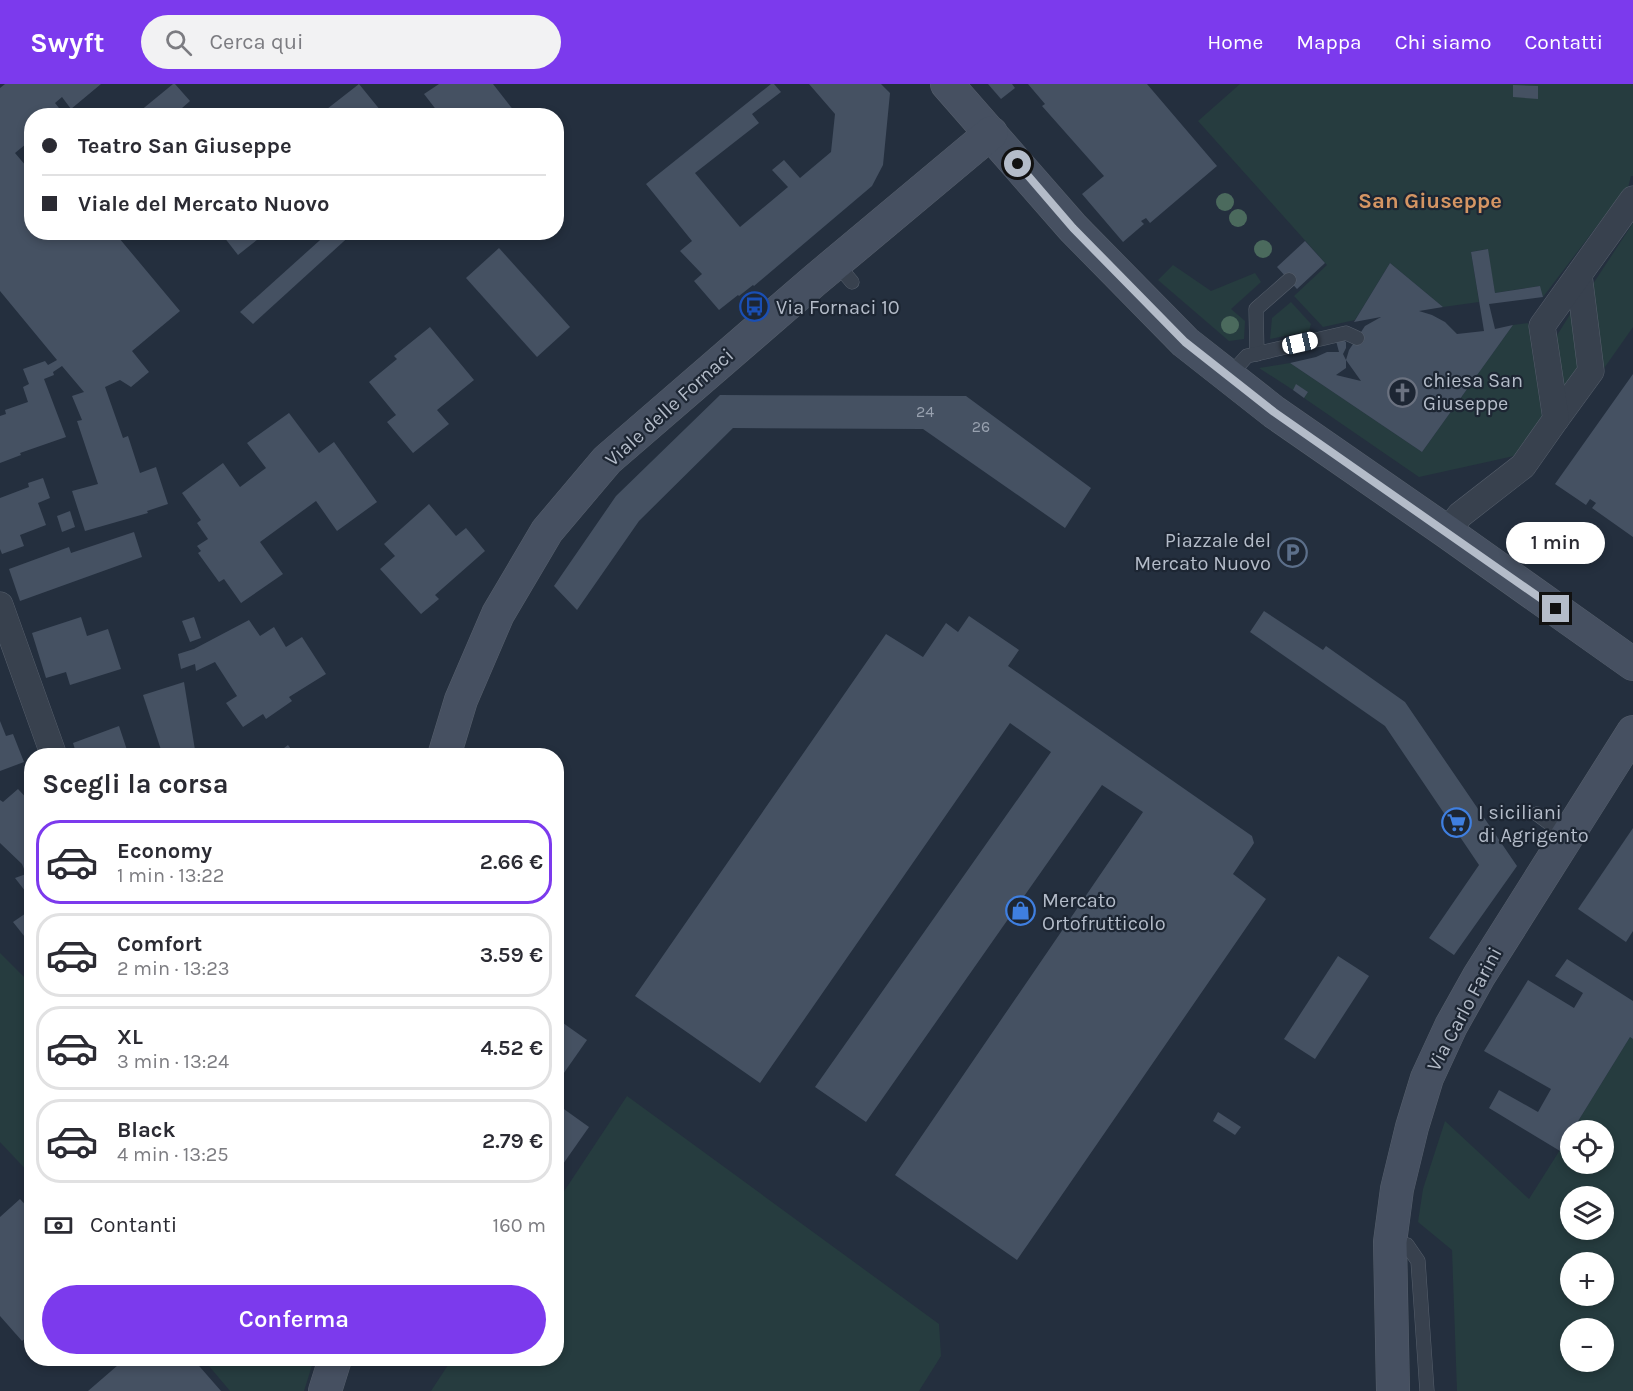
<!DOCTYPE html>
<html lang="it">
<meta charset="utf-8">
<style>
:root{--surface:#fff;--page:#f2f2f3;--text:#2b2b33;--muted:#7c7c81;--line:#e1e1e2;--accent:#7c3aed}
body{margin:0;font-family:Karla,sans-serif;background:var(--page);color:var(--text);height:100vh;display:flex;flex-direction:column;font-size:22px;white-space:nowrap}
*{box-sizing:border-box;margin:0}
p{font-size:20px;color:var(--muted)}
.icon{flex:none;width:33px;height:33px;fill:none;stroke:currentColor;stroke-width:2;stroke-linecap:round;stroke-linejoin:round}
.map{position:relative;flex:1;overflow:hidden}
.side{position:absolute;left:24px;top:664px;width:540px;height:618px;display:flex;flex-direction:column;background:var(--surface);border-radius:24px;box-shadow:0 3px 9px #0003}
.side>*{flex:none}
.guide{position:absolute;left:24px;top:24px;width:540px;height:132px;border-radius:24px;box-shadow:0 3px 9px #0003;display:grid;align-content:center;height:132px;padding:0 18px;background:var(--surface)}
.controls{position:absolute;left:1560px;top:1036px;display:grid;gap:12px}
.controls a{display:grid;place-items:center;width:54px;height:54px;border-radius:50%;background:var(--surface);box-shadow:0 3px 9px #0003;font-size:30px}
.end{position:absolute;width:27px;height:27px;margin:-14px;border:8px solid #b4bcc9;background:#111;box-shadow:0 0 0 3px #111}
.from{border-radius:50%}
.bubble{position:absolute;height:42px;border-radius:21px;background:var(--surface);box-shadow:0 3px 9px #0003;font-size:20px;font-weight:600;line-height:42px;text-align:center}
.car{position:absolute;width:18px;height:36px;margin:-18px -9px;border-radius:8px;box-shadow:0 0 4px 2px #0007;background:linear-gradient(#fff 24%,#345 0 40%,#fff 0 76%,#345 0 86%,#fff 0)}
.guide b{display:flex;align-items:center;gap:21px;height:57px;font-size:22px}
.guide b+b{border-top:2px solid var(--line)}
.guide i{width:15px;height:15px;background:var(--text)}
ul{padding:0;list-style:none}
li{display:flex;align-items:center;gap:18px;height:84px;margin:0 12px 9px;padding:0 6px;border:3px solid var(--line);border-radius:24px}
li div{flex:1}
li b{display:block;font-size:22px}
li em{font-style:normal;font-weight:600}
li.active{border-color:var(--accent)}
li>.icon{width:54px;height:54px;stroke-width:1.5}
h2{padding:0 18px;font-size:27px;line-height:72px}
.pay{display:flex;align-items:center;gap:15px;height:66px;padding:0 18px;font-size:22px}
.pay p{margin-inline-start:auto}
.action{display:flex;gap:12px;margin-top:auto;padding:12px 18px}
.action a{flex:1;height:69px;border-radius:36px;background:var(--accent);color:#fff;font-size:24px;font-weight:600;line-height:69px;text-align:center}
header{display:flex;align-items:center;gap:36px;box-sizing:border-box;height:84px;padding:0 30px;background:var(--accent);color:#fff}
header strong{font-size:28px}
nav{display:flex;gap:33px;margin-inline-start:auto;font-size:21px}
.search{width:420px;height:54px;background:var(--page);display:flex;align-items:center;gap:15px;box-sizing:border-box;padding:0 21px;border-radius:33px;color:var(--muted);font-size:22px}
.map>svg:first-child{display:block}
</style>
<header>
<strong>Swyft</strong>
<div class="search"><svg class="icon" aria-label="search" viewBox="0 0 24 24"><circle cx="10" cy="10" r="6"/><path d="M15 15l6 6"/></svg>Cerca qui</div>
<nav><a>Home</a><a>Mappa</a><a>Chi siamo</a><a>Contatti</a></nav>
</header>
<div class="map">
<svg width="1633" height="1307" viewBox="0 0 1633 1307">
<rect width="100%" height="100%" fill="#242f3e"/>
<g fill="#263c3f" fill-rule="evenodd">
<path d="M1240,0H1633V92H1631L1626,112L1613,121L1543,213L1539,202L1495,209L1487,165L1471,168L1479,218L1443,223L1390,179L1355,236L1323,243L1294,212L1327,181L1198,37Z"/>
<path d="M1633,139V243L1600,290L1589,206Z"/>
<path d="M1173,181L1211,207L1255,189L1261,198L1231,225L1245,237L1244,255L1229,257L1158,196Z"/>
<path d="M1291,218L1311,240L1309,247L1270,255L1272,234Z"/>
<path d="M1574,224L1584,283L1561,313L1551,261Z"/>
<path d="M1528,239L1542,332L1514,372L1419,393L1304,314L1308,308L1296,301L1293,306L1259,284L1290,279L1422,368L1513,241Z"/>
<path d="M0,869L31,900V1091L0,1058Z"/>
<path d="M1630,953L1633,955V1307H1457L1452,1166L1418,1138L1423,1105L1445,1037L1529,1115L1570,1050V1080H1604V1047H1572ZM1570,1113H1604V1146H1570ZM1570,1179H1604V1212H1570ZM1570,1245H1604V1278H1570Z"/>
<path d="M627,1012L939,1240L941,1272L919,1307H431L452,1275H556L557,1118Z"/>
<path d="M203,1275H314L304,1307H230Z"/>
</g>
<g fill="#455162" fill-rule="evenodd">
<path d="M5,0H101L71,25L62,13L55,19L63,29L60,32H32V55L15,69L32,89V148H114L180,227L132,267L149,288L131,303L120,296L105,303L123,354L128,352L140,389L156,383L168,420L147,427L148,429L85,447L72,407L98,400L77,337L82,336L72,312L84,308L62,282L53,288L54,291L44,295L66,353L20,369L21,371L0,379V332L6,330L5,326L28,318L23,303L29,300L23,285L45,277L48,281L57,276L0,207V4Z"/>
<path d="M173,0H175L190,17L173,32H134Z"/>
<path d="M359,0L385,32H318Z"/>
<path d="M439,0H493L518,32H441L424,10Z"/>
<path d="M771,0H774L781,8L752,30L759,39L695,89L740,143L788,103L772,86L784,76L800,94L831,68L835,30L809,0H881L890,9L883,81L872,102L754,202L753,201L739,212L738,211L719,226L694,197L702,190L680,167L692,157L646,100Z"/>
<path d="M988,0H1012L1015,4L1001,15Z"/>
<path d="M1028,0H1147L1217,82L1150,139L1146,134L1141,137L1144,140L1123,158L1082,110L1104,92L1042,22L1045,20Z"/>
<path d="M1513,1L1538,2V15L1513,13Z"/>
<path d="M220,148H267L238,171Z"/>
<path d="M329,148H354L253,240L240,228Z"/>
<path d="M1305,157L1325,179L1297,205L1277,183Z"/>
<path d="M499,164L570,243L537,273L466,194Z"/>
<path d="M1488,165L1495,209L1540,202L1543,213L1489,220L1495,245L1513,241L1422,368L1290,279L1316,273L1327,268H1339L1336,257L1342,255L1346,258V264L1343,270L1346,276L1349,266L1365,242L1381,233L1354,238L1390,179L1443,223L1419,227L1432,231L1445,238L1457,250L1484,247L1471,168ZM1346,276L1361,297L1336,291L1346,284Z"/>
<path d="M430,243L474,296L437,326L449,340L413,369L387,338L396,331L369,298L397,275L394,272Z"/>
<path d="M1633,290V453L1592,424L1596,419L1590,415L1586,421L1555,400Z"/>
<path d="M1296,300L1308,308L1304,314L1293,306Z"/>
<path d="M720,311L966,312L1091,404L1065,444L923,345L733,344L639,437L577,526L554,502L616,412Z"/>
<path d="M289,329L319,369L334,358L377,418L337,447L316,417L260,458L283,490L241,519L224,495L219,498L198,469L201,467L197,462L208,455L197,439L201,436L182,409L223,379L240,403L266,384L247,359Z"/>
<path d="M43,394L50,414L38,419L46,441L20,451L24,462L2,470L0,465V414L29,403L28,399Z"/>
<path d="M429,420L456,452L466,444L485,467L435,511L439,515L421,530L380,485L395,472L384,460Z"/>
<path d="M70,427L75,443L62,448L57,432Z"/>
<path d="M134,448L142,473L20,517L9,485L69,463L71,469Z"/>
<path d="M1264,527L1323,566L1326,562L1405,618L1517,782L1454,871L1429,854L1479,781L1385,642L1250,548Z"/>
<path d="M969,532L1019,566L1008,582L1252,752L1254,759L1233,790L1266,815L1017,1176L895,1091L1143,728L1102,701L866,1038L815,1003L1051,668L1010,639L760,999L635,912L886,550L923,573L946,539L958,548Z"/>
<path d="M81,533L87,552L108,545L121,585L70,601L66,588L46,594L32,549Z"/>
<path d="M194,533L201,554L190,558L182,537Z"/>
<path d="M249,536L260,552L274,543L286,563L302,553L326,590L289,613L292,617L266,635L263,630L243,643L226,619L237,612L215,578L196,587L195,580L181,585L178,570L194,565Z"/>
<path d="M184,598L195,666L175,672H163L143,611Z"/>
<path d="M0,637L6,652L13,650L24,678L0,687Z"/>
<path d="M119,642L129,672H77L73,659Z"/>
<path d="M288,661L296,672H272L276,670Z"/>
<path d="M18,705L32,720V754L27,758L32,764V819L28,814L29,812L15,794L26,790L22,780L0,759V716L3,718Z"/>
<path d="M1633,744V847L1626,858L1578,825Z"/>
<path d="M32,825V862L13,838Z"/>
<path d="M1338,872L1369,892L1315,975L1284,955Z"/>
<path d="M1567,875L1633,917V955L1630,953L1572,1047H1570L1560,1067L1489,1024L1499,1006L1538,1028L1551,1005L1484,967L1528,896L1574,924L1583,909L1555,892Z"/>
<path d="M556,934L587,956L559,996L556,994Z"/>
<path d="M561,1023L589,1043L556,1090V1030Z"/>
<path d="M1218,1028L1241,1043L1235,1051L1213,1037Z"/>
<path d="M20,1115L32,1128V1249L22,1257L0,1232V1133Z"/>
<path d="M125,1275H193L221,1307H88Z"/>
</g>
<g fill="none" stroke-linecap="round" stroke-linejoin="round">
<defs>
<g id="lane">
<path d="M836,179L852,198"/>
<path d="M1257,270L1256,225L1289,196"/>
<path d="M1228,293L1247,272L1346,249L1357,254"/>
<path d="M1537,730L1568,753"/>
<path d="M1390,1158L1407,1161L1418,1177L1427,1307"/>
</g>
<g id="street">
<path d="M1556,335L1591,287L1579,191"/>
<path d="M1447,448L1460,431L1523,382L1556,335L1542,242L1633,115"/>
<path d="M0,521L54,672"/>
</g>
<g id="secondary">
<path d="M947,0L1073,144L1185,258L1274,328L1447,448L1633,580"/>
<path d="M444,672L461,616L498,530L547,447L607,376L814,197L991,49"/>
<path d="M325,1307L335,1275"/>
<path d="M1393,1307L1390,1158L1397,1105L1412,1043L1427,994L1451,942L1479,892L1633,648"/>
</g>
</defs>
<use href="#lane" stroke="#565f6c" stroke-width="15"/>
<use href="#street" stroke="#565f6c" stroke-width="27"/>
<use href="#secondary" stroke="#565f6c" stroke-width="34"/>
<use href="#lane" stroke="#38414e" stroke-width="14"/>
<use href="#street" stroke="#38414e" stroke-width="26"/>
<use href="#secondary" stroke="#465061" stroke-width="33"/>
</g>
<g fill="#4b6a5d">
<circle cx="1225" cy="118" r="9"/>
<circle cx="1238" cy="134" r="9"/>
<circle cx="1263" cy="165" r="9"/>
<circle cx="1230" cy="241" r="9"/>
</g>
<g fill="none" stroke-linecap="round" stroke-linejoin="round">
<path stroke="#b4bcc9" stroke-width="8" d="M1018,80L1073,144L1185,258L1274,328L1556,525"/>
</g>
<defs>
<symbol id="bus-ring" viewBox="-11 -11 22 22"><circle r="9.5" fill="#1d2633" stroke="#1a4fb4" stroke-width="1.5"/><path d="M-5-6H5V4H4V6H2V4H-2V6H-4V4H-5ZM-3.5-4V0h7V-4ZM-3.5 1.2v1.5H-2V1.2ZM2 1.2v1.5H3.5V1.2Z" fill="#1a4fb4"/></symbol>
<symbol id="church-ring" viewBox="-11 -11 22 22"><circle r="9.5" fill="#1d2633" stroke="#6b7280" stroke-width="1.5"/><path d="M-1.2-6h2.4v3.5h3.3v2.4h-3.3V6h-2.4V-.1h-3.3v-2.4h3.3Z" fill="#6b7280"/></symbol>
<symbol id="parking-ring" viewBox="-11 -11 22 22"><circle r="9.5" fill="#1d2633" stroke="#5c6f8a" stroke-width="1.5"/><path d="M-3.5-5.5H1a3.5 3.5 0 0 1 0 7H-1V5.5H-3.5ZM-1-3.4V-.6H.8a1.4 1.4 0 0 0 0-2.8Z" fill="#5c6f8a"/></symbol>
<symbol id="supermarket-ring" viewBox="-11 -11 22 22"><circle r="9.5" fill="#1d2633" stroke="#3f7fe0" stroke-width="1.5"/><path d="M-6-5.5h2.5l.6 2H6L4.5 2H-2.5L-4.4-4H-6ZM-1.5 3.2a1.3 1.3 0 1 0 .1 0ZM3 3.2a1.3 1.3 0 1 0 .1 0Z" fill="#3f7fe0"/></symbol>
<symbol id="shop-ring" viewBox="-11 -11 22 22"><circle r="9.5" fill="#1d2633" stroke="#3f7fe0" stroke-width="1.5"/><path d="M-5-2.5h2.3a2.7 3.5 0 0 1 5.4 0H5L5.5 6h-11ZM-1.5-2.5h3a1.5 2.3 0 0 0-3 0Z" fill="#3f7fe0"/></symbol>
</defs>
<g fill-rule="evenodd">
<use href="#bus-ring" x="738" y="206" width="33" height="33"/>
<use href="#church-ring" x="1386" y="292" width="33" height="33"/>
<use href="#parking-ring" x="1276" y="452" width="33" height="33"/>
<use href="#supermarket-ring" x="1440" y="722" width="33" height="33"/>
<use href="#shop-ring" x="1004" y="810" width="33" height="33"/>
</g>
<g text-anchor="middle" stroke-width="4.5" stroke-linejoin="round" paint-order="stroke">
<g font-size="16" fill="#98a1af">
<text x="925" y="333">24</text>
<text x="981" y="348">26</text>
</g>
<g font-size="20" fill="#b4bcc9" stroke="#1d2633" text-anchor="start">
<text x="776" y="230">Via Fornaci 10</text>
<text x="1423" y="303">chiesa San<tspan x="1423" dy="23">Giuseppe</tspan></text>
<text x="1271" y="463" text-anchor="end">Piazzale del<tspan x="1271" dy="23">Mercato Nuovo</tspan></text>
<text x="1478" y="735">I siciliani<tspan x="1478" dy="23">di Agrigento</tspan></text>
<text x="1042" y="823">Mercato<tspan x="1042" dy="23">Ortofrutticolo</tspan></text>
</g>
<g font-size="20" fill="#b4bcc9" stroke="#1d2633">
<text transform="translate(669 323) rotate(-42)" y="7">Viale delle Fornaci</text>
<text transform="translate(1464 925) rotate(-62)" y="7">Via Carlo Farini</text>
</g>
<g font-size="22" font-weight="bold" fill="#d59563" stroke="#1d2633">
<text x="1430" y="124">San Giuseppe</text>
</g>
</g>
</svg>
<div class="controls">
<a><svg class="icon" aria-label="locate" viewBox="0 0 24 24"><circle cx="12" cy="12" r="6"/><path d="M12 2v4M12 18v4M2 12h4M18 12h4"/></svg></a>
<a><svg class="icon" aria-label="layers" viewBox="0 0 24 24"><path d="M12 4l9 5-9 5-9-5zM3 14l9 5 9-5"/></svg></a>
<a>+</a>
<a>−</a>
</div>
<i class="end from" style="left:1018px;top:80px"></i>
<i class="end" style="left:1556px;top:525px"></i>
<div class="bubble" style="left:1506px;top:438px;width:99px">1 min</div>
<i class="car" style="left:1300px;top:259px;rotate:77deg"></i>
<div class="guide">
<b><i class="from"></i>Teatro San Giuseppe</b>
<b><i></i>Viale del Mercato Nuovo</b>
</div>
<section class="side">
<h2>Scegli la corsa</h2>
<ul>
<li class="active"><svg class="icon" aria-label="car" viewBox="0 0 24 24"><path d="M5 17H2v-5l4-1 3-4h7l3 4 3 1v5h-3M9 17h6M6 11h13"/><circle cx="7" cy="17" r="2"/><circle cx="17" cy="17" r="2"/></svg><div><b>Economy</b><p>1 min · 13:22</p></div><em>2.66 €</em></li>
<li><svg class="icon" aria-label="car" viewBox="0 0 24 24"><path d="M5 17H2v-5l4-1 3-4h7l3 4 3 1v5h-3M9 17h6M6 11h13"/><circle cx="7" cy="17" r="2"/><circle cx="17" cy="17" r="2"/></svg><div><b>Comfort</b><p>2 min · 13:23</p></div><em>3.59 €</em></li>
<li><svg class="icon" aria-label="car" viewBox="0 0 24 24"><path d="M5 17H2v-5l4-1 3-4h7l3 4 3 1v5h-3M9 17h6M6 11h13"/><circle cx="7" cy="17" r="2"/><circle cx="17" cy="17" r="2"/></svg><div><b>XL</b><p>3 min · 13:24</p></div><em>4.52 €</em></li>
<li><svg class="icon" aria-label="car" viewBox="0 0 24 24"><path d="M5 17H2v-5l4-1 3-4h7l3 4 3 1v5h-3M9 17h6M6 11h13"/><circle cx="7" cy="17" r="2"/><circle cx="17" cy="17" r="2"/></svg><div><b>Black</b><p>4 min · 13:25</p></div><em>2.79 €</em></li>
</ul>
<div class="pay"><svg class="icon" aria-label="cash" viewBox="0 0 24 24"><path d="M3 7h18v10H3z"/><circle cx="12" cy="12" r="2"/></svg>Contanti<p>160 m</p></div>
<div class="action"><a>Conferma</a></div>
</section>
</div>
